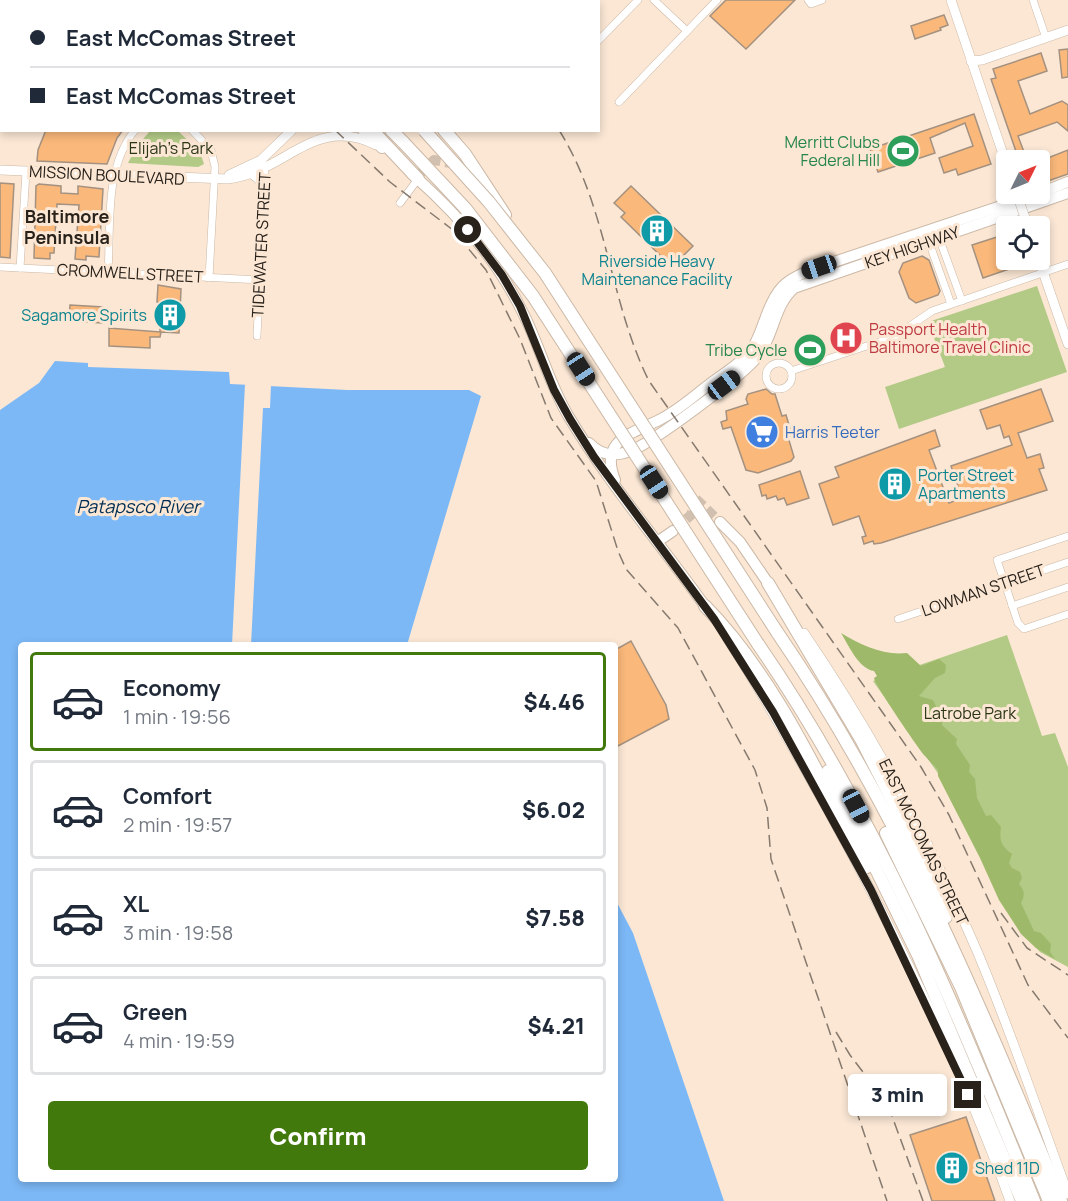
<!DOCTYPE html>
<meta charset="utf-8">
<style>
:root{--surface:#fff;--page:#f6f6f7;--text:#1f2937;--muted:#747a83;--line:#e0e1e3;--accent:#42790c}
body{margin:0;font-family:Manrope,sans-serif;background:var(--page);color:var(--text);height:100vh;display:flex;flex-direction:column;font-size:22px;white-space:nowrap}
*{box-sizing:border-box;margin:0}
p{font-size:20px;color:var(--muted)}
.icon{flex:none;width:33px;height:33px;fill:none;stroke:currentColor;stroke-width:2;stroke-linecap:round;stroke-linejoin:round}
.map{position:relative;flex:1;overflow:hidden}
.sheet{position:absolute;left:18px;top:642px;width:600px;height:540px;display:flex;flex-direction:column;background:var(--surface);border-radius:6px;box-shadow:0 3px 9px #0003}
.sheet>*{flex:none}
.hud{position:absolute;left:0px;top:0px;width:600px;height:132px;box-shadow:0 3px 9px #0003;display:grid;align-content:center;height:132px;padding:0 30px;background:var(--surface)}
.needle{width:39px;rotate:47deg}
.buttons{position:absolute;left:996px;top:150px;display:grid;gap:12px}
.buttons a{display:grid;place-items:center;width:54px;height:54px;border-radius:6px;background:var(--surface);box-shadow:0 3px 9px #0003;font-size:30px}
.end{position:absolute;width:27px;height:27px;margin:-14px;border:8px solid #29221b;background:#fff;box-shadow:0 0 0 3px #fff}
.from{border-radius:50%}
.bubble{position:absolute;height:42px;border-radius:6px;background:var(--surface);box-shadow:0 3px 9px #0003;font-size:20px;font-weight:800;line-height:42px;text-align:center}
.car{position:absolute;width:18px;height:36px;margin:-18px -9px;border-radius:8px;box-shadow:0 0 4px 2px #0007;background:linear-gradient(#222 24%,#8ab4d8 0 40%,#222 0 76%,#8ab4d8 0 86%,#222 0)}
.hud b{display:flex;align-items:center;gap:21px;height:57px;font-size:22px}
.hud b+b{border-top:2px solid var(--line)}
.hud i{width:15px;height:15px;background:var(--text)}
ul{padding:10px 0 0;list-style:none}
li{display:flex;align-items:center;gap:18px;height:99px;margin:0 12px 9px;padding:0 18px;border:3px solid var(--line);border-radius:6px}
li div{flex:1}
li b{display:block;font-size:22px}
li em{font-style:normal;font-weight:800}
li.selected{border-color:var(--accent)}
li>.icon{width:54px;height:54px;stroke-width:1.5}
.cta{display:flex;gap:12px;margin-top:auto;padding:12px 30px}
.cta a{flex:1;height:69px;border-radius:6px;background:var(--accent);color:#fff;font-size:24px;font-weight:800;line-height:69px;text-align:center}
.map>svg:first-child{display:block}
</style>
<div class="map">
<svg width="1068" height="1201" viewBox="0 0 1068 1201">
<rect width="100%" height="100%" fill="#fbe7d4"/>
<g fill="#b2ca86">
<path d="M150,131H178L200,152L204,164L198,167L128,163L137,146Z"/>
<path d="M1037,286L1067,372L899,429L885,387L945,367L928,322Z"/>
<path d="M1007,635L1042,736L1055,733L1068,767V967L1040,952L1026,937L937,772L873,681Z"/>
</g>
<path fill="#9eb96a" d="M841,633C861,645 884,656 907,653L921,666L939,659L946,665L945,673L935,678L919,696L933,700L936,706L934,715L942,718V725L957,739L956,744L970,765L969,772L975,779L977,798L986,816L991,815L1001,827C999,840 1001,846 1012,854L1009,863L1012,868L1020,872L1022,878L1019,884C1025,891 1025,895 1021,903L1034,931L1041,933L1051,944L1050,952L1055,959L1036,948L1021,934L999,900L980,858L938,776V770C934,765 929,761 925,756C918,748 875,685 874,678L877,676L874,671C859,669 849,646 841,633Z"/>
<path fill="#7cb8f6" d="M55,361L88,363V367L229,372L230,384L347,390H469L481,396L407,645H21V1179H615V899L633,933L724,1201H0V410L39,383Z"/>
<path fill="#fbe7d4" d="M245,384L271,385L270,408H263L251,645H232Z"/>
<g fill="#fab87a" stroke="#a49180" stroke-width="1.5">
<path d="M726,0H795L746,49L710,16Z"/>
<path d="M944,15L948,25L940,28L941,30L915,39L911,26Z"/>
<path d="M1068,49V77L1062,78L1059,50Z"/>
<path d="M1041,53L1047,71L1018,81L1030,114L1062,101L1068,105V131L1057,122L1018,136L1027,160H1019L991,79L996,78L993,69Z"/>
<path d="M974,114L991,164L958,175L956,169L944,173L939,158L973,146L965,123L930,138L935,153L878,172L870,149Z"/>
<path d="M46,130H123L117,138L107,164L37,161L38,150Z"/>
<path d="M1068,150V174L1045,182L1044,179L1040,180V161Z"/>
<path d="M0,183L14,184L10,258L0,257Z"/>
<path d="M39,184L61,186V193L78,194V186L103,189L99,257L86,256V260L75,259L79,205L57,204L54,253H50V259L34,258L36,186Z"/>
<path d="M631,186L693,246L676,263L674,261L670,265L621,217L625,213L614,203Z"/>
<path d="M1000,236L1006,260H1009L1012,268L983,278L972,245Z"/>
<path d="M922,256L929,260L940,291L938,295L916,303L909,298L899,272L903,263Z"/>
<path d="M158,285L181,289L179,333L161,332L160,337H150V348L109,346V328L160,332L161,303L157,302Z"/>
<path d="M70,305L103,307L102,323L69,321Z"/>
<path d="M766,389L772,394H775L782,416L786,415L792,435L788,437L794,457L791,461L758,473L746,470L731,427L723,429L721,422L727,420L726,411L748,404L746,399L748,394Z"/>
<path d="M1041,389L1053,421L1018,433L1027,458L1040,454L1044,468L1039,469L1047,490L881,543L874,544L873,541L864,544L862,537L866,536L859,516L833,525L819,484L839,477L835,467L935,430L940,446L929,450L949,503L962,498L951,466L1012,445L1009,436L1004,438L1000,425L987,429L980,410Z"/>
<path d="M800,471L809,498L787,505L784,498L778,500L776,496L767,499L766,495L762,496L759,485Z"/>
<path d="M631,641L666,705L669,719L618,746L615,741V650Z"/>
<path d="M966,1117L995,1201H932L910,1135Z"/>
</g>
<g fill="none" stroke-linecap="round" stroke-linejoin="round">
<g stroke="#d1c0af" stroke-width="10" stroke-dasharray="10 5" stroke-linecap="butt">
<path d="M421,173L434,160L456,164"/>
<path d="M696,499L720,522"/>
<path d="M675,529L691,515L696,499"/>
</g>
<defs>
<g id="street">
<path d="M654,0L687,31"/>
<path d="M808,0L811,4L822,0"/>
<path d="M1033,0L1046,38"/>
<path d="M552,2L554,0"/>
<path d="M598,41L638,0"/>
<path d="M619,102L717,0"/>
<path d="M192,130L211,150L215,167L209,278"/>
<path d="M250,174L257,179L264,188"/>
<path d="M400,203L418,179"/>
<path d="M938,235L962,301"/>
<path d="M928,239L951,304"/>
<path d="M0,267L259,280"/>
<path d="M20,268L26,172"/>
<path d="M108,272C111,226 104,168 135,130"/>
<path d="M257,336L265,165"/>
<circle cx="779" cy="376" r="13"/>
<path d="M791,371L894,337L932,311L1068,264"/>
<path d="M1068,536L997,560L1018,623L1024,629L1068,614"/>
<path d="M1012,606L1068,587"/>
<path d="M898,619L1068,562"/>
</g>
<g id="secondary">
<path d="M951,0L1006,163"/>
<path d="M971,61L982,60L1068,30"/>
<path d="M0,170L227,179C285,173 314,114 376,145"/>
<path d="M229,175L261,160L292,130"/>
<path d="M1024,215L1028,226"/>
<path d="M1039,260L1068,344"/>
<path d="M804,633C872,733 930,840 977,951C1011,1031 1038,1113 1068,1194"/>
<path d="M727,638C764,695 797,755 830,814C898,938 962,1067 1010,1201"/>
</g>
<g id="primary">
<path d="M221,0L222,2"/>
<path d="M363,130L382,148"/>
<path d="M412,174C458,214 499,262 525,317C541,350 550,386 569,417C609,484 660,543 705,606"/>
<path d="M1040,193L1068,182"/>
<path d="M589,443C600,455 615,457 630,451C651,444 745,374 758,356C775,334 773,307 794,288L1068,193"/>
<path d="M615,480C599,440 631,434 659,420C678,411 695,395 711,383C726,372 743,362 753,347C758,339 761,330 764,322C776,287 785,279 819,267L1037,194"/>
<path d="M720,522L740,542L768,583"/>
<path d="M657,542L673,531"/>
</g>
<g id="highway">
<path d="M234,0L236,2"/>
<path d="M253,0L255,2"/>
<path d="M287,0L288,2"/>
<path d="M307,0L308,2"/>
<path d="M372,130L418,179"/>
<path d="M391,130L404,143"/>
<path d="M444,130L465,154L505,215"/>
<path d="M768,583L862,741L915,845L946,917"/>
<path d="M705,606C775,677 820,779 867,867"/>
<path d="M777,632C897,807 981,1004 1061,1201"/>
<path d="M758,644C876,815 957,1009 1034,1201"/>
<path d="M828,771L918,955L1022,1201"/>
<path d="M886,833L961,987L1049,1201"/>
</g>
</defs>
<use href="#street" stroke="#cbb8a6" stroke-width="8"/>
<use href="#secondary" stroke="#cbb8a6" stroke-width="10"/>
<use href="#primary" stroke="#cbb8a6" stroke-width="12"/>
<use href="#highway" stroke="#cbb8a6" stroke-width="14"/>
<use href="#street" stroke="#fff" stroke-width="7"/>
<use href="#secondary" stroke="#fff" stroke-width="9"/>
<use href="#primary" stroke="#fff" stroke-width="10"/>
<use href="#highway" stroke="#fff" stroke-width="12"/>
<g stroke="#86796d" stroke-width="1.5" stroke-dasharray="12 6" stroke-linecap="butt">
<path d="M199,0L201,2"/>
<path d="M435,0L437,2"/>
<path d="M335,130L390,182L453,230L486,270L520,339L551,418L596,481L618,551L626,569L678,628L755,770L767,808L771,859L887,1201"/>
<path d="M559,130C608,208 609,301 649,381L921,767L949,815L1028,985L1068,1038"/>
<path d="M1001,913L1027,948L1068,975"/>
<path d="M836,1032L850,1055L888,1105L923,1201"/>
</g>
<defs>
<path id="secondary-bridge" d="M1017,194L1024,215"/>
<g id="highway-bridge">
<path d="M424,130L489,202L545,273L777,632"/>
<path d="M404,143L465,208L533,296L758,644"/>
</g>
</defs>
<use href="#secondary-bridge" stroke="#cbb8a6" stroke-width="10" stroke-linecap="butt"/>
<use href="#highway-bridge" stroke="#cbb8a6" stroke-width="14" stroke-linecap="butt"/>
<use href="#secondary-bridge" stroke="#fff" stroke-width="9"/>
<use href="#highway-bridge" stroke="#fff" stroke-width="12"/>
</g>
<g fill="none" stroke-linecap="round" stroke-linejoin="round">
<path stroke="#29221b" stroke-width="8" d="M468,230L502,275L520,306L554,390L570,419L594,457L714,619L773,712L871,890L968,1095"/>
</g>
<defs>
<symbol id="stadium-disc" viewBox="-11 -11 22 22"><circle r="9.5" fill="#2e9e5b" stroke="#fbe7d4"/><path d="M0-5a6.5 5 0 1 0 0 10a6.5 5 0 1 0 0-10ZM-3.5-1.8h7v3.6h-7Z" fill="#fff"/></symbol>
<symbol id="building-disc" viewBox="-11 -11 22 22"><circle r="9.5" fill="#0f9aa8" stroke="#fbe7d4"/><path d="M-4-6H4V6H1V3H-1V6H-4ZM-2.5-4.3h1.7v1.8h-1.7ZM.8-4.3h1.7v1.8H.8ZM-2.5-1h1.7V.8h-1.7ZM.8-1h1.7V.8H.8Z" fill="#fff"/></symbol>
<symbol id="hospital-disc" viewBox="-11 -11 22 22"><circle r="9.5" fill="#e0444e" stroke="#fbe7d4"/><path d="M-5-5h3v3.5h4V-5h3V5h-3V1.5h-4V5h-3Z" fill="#fff"/></symbol>
<symbol id="supermarket-disc" viewBox="-11 -11 22 22"><circle r="9.5" fill="#3f7fe0" stroke="#fbe7d4"/><path d="M-6-5.5h2.5l.6 2H6L4.5 2H-2.5L-4.4-4H-6ZM-1.5 3.2a1.3 1.3 0 1 0 .1 0ZM3 3.2a1.3 1.3 0 1 0 .1 0Z" fill="#fff"/></symbol>
</defs>
<g fill-rule="evenodd">
<use href="#stadium-disc" x="884" y="132" width="38" height="38"/>
<use href="#building-disc" x="638" y="212" width="38" height="38"/>
<use href="#building-disc" x="151" y="296" width="38" height="38"/>
<use href="#hospital-disc" x="827" y="319" width="38" height="38"/>
<use href="#stadium-disc" x="791" y="331" width="38" height="38"/>
<use href="#supermarket-disc" x="743" y="413" width="38" height="38"/>
<use href="#building-disc" x="876" y="465" width="38" height="38"/>
<use href="#building-disc" x="933" y="1149" width="38" height="38"/>
</g>
<g text-anchor="middle" stroke-width="6" stroke-linejoin="round" paint-order="stroke">
<g font-size="16" fill="#27864d" stroke="#fbe7d4" text-anchor="end">
<text x="880" y="148">Merritt Clubs<tspan x="880" dy="18">Federal Hill</tspan></text>
<text x="787" y="356">Tribe Cycle</text>
</g>
<g font-size="16" fill="#2b3615" stroke="#fbe7d4">
<text x="171" y="154">Elijah's Park</text>
<text x="970" y="719">Latrobe Park</text>
</g>
<g font-size="16" fill="#29221b" stroke="#fbe7d4">
<text transform="translate(107 175) rotate(3)" y="6">MISSION BOULEVARD</text>
<text transform="translate(261 245) rotate(-87)" y="6">TIDEWATER STREET</text>
<text transform="translate(912 247) rotate(-19)" y="6">KEY HIGHWAY</text>
<text transform="translate(130 273) rotate(3)" y="6">CROMWELL STREET</text>
<text transform="translate(983 590) rotate(-19)" y="6">LOWMAN STREET</text>
<text transform="translate(924 842) rotate(64)" y="6">EAST MCCOMAS STREET</text>
</g>
<g font-size="16" fill="#0d838f" stroke="#fbe7d4" text-anchor="start">
<text x="657" y="267" text-anchor="middle">Riverside Heavy<tspan x="657" dy="18">Maintenance Facility</tspan></text>
<text x="147" y="321" text-anchor="end">Sagamore Spirits</text>
<text x="918" y="481">Porter Street<tspan x="918" dy="18">Apartments</tspan></text>
<text x="975" y="1174">Shed 11D</text>
</g>
<g font-size="16" fill="#be3a42" stroke="#fbe7d4" text-anchor="start">
<text x="869" y="335">Passport Health<tspan x="869" dy="18">Baltimore Travel Clinic</tspan></text>
</g>
<g font-size="16" fill="#366cbe" stroke="#fbe7d4" text-anchor="start">
<text x="785" y="438">Harris Teeter</text>
</g>
<g font-size="18" font-weight="bold" fill="#29221b" stroke="#fbe7d4">
<text x="67" y="223">Baltimore<tspan x="67" dy="21">Peninsula</tspan></text>
</g>
<g font-size="18" font-style="italic" fill="#012e54" stroke="#fbe7d4">
<text x="138" y="513">Patapsco River</text>
</g>
</g>
</svg>
<div class="buttons">
<a><svg class="needle" viewBox="-14 -14 28 28"><path d="M0-13l5 13h-10z" fill="#e53935"/><path d="M0 13l5-13h-10z" fill="#747a83"/></svg></a>
<a><svg class="icon" aria-label="locate" viewBox="0 0 24 24"><circle cx="12" cy="12" r="6"/><path d="M12 2v4M12 18v4M2 12h4M18 12h4"/></svg></a>
</div>
<i class="end from" style="left:468px;top:230px"></i>
<i class="end" style="left:968px;top:1095px"></i>
<div class="bubble" style="left:848px;top:1074px;width:99px">3 min</div>
<i class="car" style="left:819px;top:267px;rotate:251deg"></i>
<i class="car" style="left:581px;top:369px;rotate:147deg"></i>
<i class="car" style="left:724px;top:385px;rotate:53deg"></i>
<i class="car" style="left:654px;top:482px;rotate:147deg"></i>
<i class="car" style="left:856px;top:806px;rotate:152deg"></i>
<div class="hud">
<b><i class="from"></i>East McComas Street</b>
<b><i></i>East McComas Street</b>
</div>
<section class="sheet">
<ul>
<li class="selected"><svg class="icon" aria-label="car" viewBox="0 0 24 24"><path d="M5 17H2v-5l4-1 3-4h7l3 4 3 1v5h-3M9 17h6M6 11h13"/><circle cx="7" cy="17" r="2"/><circle cx="17" cy="17" r="2"/></svg><div><b>Economy</b><p>1 min · 19:56</p></div><em>$4.46</em></li>
<li><svg class="icon" aria-label="car" viewBox="0 0 24 24"><path d="M5 17H2v-5l4-1 3-4h7l3 4 3 1v5h-3M9 17h6M6 11h13"/><circle cx="7" cy="17" r="2"/><circle cx="17" cy="17" r="2"/></svg><div><b>Comfort</b><p>2 min · 19:57</p></div><em>$6.02</em></li>
<li><svg class="icon" aria-label="car" viewBox="0 0 24 24"><path d="M5 17H2v-5l4-1 3-4h7l3 4 3 1v5h-3M9 17h6M6 11h13"/><circle cx="7" cy="17" r="2"/><circle cx="17" cy="17" r="2"/></svg><div><b>XL</b><p>3 min · 19:58</p></div><em>$7.58</em></li>
<li><svg class="icon" aria-label="car" viewBox="0 0 24 24"><path d="M5 17H2v-5l4-1 3-4h7l3 4 3 1v5h-3M9 17h6M6 11h13"/><circle cx="7" cy="17" r="2"/><circle cx="17" cy="17" r="2"/></svg><div><b>Green</b><p>4 min · 19:59</p></div><em>$4.21</em></li>
</ul>
<div class="cta"><a>Confirm</a></div>
</section>
</div>
